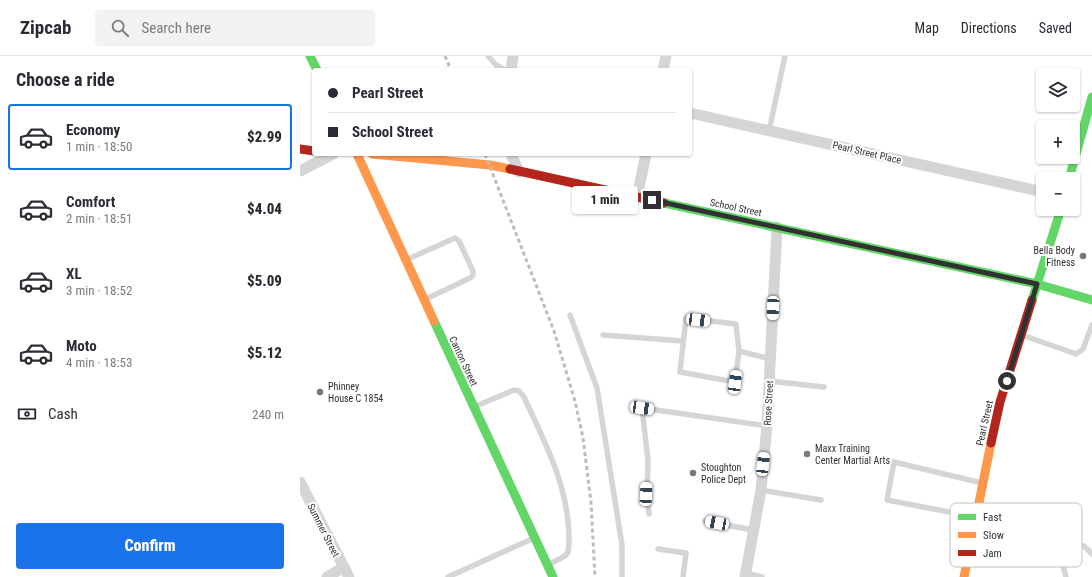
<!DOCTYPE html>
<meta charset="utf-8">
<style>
:root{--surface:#fff;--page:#f2f2f3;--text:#2b2b33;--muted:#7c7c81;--line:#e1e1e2;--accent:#1a73e8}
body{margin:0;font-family:"Roboto Condensed",sans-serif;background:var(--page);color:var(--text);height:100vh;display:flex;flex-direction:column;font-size:15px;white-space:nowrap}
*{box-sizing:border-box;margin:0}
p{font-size:13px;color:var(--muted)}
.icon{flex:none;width:22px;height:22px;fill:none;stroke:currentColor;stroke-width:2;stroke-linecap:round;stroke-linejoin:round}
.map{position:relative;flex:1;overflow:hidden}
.drawer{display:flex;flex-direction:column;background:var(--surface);width:300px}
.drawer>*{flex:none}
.banner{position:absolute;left:12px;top:12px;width:380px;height:88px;border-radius:4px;box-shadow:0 1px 3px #0004;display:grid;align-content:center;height:88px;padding:0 16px;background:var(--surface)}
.tools{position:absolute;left:736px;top:12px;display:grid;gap:8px}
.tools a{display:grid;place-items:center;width:44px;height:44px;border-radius:4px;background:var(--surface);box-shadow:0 1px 3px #0004;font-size:20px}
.end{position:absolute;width:18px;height:18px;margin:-9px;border:5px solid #313131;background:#fff;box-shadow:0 0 0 2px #fff}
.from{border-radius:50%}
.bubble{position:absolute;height:28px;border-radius:4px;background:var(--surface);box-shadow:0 1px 3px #0004;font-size:13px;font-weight:800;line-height:28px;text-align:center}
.car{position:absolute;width:12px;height:24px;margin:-12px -6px;border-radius:5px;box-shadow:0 0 3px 1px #0007;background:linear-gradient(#fff 24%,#345 0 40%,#fff 0 76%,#345 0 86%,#fff 0)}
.banner b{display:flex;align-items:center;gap:14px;height:38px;font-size:15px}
.banner b+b{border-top:1px solid var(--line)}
.banner i{width:10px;height:10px;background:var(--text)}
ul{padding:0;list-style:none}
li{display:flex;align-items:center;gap:12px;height:66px;margin:0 8px 6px;padding:0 8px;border:2px solid transparent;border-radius:4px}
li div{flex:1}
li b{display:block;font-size:15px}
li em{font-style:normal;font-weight:800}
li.on{border-color:var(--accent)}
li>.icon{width:36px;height:36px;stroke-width:1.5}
h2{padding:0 16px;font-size:18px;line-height:48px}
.pay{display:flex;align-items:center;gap:10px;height:44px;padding:0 16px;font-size:15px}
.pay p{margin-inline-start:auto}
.cta{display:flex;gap:8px;margin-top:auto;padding:8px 16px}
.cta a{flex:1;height:46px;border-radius:4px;background:var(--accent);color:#fff;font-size:16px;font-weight:800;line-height:46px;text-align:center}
header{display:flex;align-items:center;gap:24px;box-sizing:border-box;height:56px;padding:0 20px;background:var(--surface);border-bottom:1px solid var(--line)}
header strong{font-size:19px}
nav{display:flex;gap:22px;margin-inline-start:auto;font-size:14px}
.search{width:280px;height:36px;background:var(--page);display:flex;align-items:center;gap:10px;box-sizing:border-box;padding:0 14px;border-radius:4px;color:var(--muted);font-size:15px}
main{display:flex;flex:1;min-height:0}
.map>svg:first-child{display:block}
</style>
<header>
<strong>Zipcab</strong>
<div class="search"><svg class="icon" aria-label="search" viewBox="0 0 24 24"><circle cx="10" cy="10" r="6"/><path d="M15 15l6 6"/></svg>Search here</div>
<nav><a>Map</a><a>Directions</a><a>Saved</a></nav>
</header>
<main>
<section class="drawer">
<h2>Choose a ride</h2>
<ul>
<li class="on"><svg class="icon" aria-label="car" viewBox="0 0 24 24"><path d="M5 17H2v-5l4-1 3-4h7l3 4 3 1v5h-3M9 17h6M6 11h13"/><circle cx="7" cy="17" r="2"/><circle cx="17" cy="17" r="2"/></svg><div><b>Economy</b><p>1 min · 18:50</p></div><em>$2.99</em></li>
<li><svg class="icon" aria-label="car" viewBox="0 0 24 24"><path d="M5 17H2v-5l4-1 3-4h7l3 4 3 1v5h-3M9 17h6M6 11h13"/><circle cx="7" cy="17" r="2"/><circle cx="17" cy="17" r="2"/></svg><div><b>Comfort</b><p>2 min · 18:51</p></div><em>$4.04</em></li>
<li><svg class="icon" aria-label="car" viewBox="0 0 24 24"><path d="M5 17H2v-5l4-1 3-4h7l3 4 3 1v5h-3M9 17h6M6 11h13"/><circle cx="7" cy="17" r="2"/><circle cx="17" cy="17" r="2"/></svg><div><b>XL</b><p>3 min · 18:52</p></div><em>$5.09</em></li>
<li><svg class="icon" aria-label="car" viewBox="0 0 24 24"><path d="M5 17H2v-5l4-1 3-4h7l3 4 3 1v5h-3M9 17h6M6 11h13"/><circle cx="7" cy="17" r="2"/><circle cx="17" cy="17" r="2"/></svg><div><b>Moto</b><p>4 min · 18:53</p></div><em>$5.12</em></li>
</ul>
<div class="pay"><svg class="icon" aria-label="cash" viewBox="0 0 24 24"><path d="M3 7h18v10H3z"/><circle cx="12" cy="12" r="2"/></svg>Cash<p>240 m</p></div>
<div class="cta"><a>Confirm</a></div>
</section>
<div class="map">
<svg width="792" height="521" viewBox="0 0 792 521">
<rect width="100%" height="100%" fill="#fff"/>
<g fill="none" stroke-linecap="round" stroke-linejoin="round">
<g stroke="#d5d5d5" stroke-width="5.5">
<path d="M188,0L196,9L205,14"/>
<path d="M469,75L485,0"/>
<path d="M108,203L155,182L159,185L173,215V219L170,222L126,243"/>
<path d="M270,259L297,332L322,489V521"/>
<path d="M303,279L383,285"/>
<path d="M722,279L776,298L783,293L792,269"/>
<path d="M439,295L436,268L386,262L380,316L435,326L439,295L470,303"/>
<path d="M469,325L524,331"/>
<path d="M176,350L214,334L219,335L224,341C243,383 263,419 268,465C269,475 270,486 268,496L265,500L248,509"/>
<path d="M461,434L521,444"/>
<path d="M349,458L347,438L348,404L342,352L467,370"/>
<path d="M675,461L587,444L594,406L682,427"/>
<path d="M405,465L453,474"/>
<path d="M358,493L386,497L383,521"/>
<path d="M445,517L462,521"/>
<path d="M148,521L234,482"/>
<path d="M766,521L762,506L780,489L784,490L792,498"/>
</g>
<g stroke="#d5d5d5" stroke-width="11">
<path d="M211,14L213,0"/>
<path d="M363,14L366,0"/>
<path d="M390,57L743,136"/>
<path d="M211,98L219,116"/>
<path d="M0,115L33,98"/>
<path d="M337,141L346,98"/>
<path d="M0,426L49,521"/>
<path d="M27,521L44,511"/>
<path d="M445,521L461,434L467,370L477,171"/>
</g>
<g stroke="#63d668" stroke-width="9">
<path d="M10,0L17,14"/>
<path d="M769,123L792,41"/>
<path d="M364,147L737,228L792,244"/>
<path d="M732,244L761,153"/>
<path d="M134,265L253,521"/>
</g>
<g stroke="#ff974d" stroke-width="9">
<path d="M57,98L134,265"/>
<path d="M72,98L190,109L210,113"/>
<path d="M664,521L691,387"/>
</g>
<g stroke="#b3261e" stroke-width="9">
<path d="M0,93L14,95"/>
<path d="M210,113L364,147"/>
<path d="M691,387L700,346L732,244"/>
</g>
<g stroke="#bdbdbd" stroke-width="3" stroke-dasharray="4 3" stroke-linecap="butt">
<path d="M145,0L151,14"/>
<path d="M185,98L254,275L275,345L283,382L291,446L295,521"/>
</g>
</g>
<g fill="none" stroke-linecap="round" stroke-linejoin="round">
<path stroke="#313131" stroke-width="5" d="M352,144L737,228L707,325"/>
</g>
<g fill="#797979" stroke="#fff" stroke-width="1.5">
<circle cx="783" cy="200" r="4"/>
<circle cx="20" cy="336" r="4"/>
<circle cx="507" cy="398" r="4"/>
<circle cx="393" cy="417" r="4"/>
</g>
<g text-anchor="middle" stroke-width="4" stroke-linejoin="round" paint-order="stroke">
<g font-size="10" fill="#313131" stroke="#fff">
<text transform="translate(567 96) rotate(13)" y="4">Pearl Street Place</text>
<text transform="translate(436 151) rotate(12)" y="4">School Street</text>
<text transform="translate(164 305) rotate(65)" y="4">Canton Street</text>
<text transform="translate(468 347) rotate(-87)" y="4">Rose Street</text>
<text transform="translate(684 367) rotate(-77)" y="4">Pearl Street</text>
<text transform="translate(24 474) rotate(63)" y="4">Summer Street</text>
</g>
<g font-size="10" fill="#313131" stroke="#fff" text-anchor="start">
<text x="775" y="198" text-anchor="end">Bella Body<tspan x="775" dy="12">Fitness</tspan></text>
<text x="28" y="334">Phinney<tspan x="28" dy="12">House C 1854</tspan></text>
<text x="515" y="396">Maxx Training<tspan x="515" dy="12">Center Martial Arts</tspan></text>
<text x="401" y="415">Stoughton<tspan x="401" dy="12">Police Dept</tspan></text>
</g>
</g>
<rect x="650" y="447" width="132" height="64" rx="6" fill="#fff" stroke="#c1c1c1" stroke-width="1"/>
<rect x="658" y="458" width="18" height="6" fill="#63d668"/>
<rect x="658" y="476" width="18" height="6" fill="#ff974d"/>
<rect x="658" y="494" width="18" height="6" fill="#b3261e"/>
<g font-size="11" fill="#313131">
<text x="683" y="465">Fast</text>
<text x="683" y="483">Slow</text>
<text x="683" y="501">Jam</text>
</g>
</svg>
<div class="tools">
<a><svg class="icon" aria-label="layers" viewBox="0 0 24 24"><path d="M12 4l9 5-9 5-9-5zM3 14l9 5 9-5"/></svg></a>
<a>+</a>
<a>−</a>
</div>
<i class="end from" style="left:707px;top:325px"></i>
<i class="end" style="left:352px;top:144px"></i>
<div class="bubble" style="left:272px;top:130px;width:66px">1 min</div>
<i class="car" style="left:473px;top:252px;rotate:182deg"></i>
<i class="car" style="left:398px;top:264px;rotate:97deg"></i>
<i class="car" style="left:435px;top:326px;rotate:8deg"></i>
<i class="car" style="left:342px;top:352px;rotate:98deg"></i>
<i class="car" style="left:463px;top:408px;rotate:6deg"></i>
<i class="car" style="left:346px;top:438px;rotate:2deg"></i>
<i class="car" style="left:417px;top:467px;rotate:281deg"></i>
<div class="banner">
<b><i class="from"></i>Pearl Street</b>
<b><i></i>School Street</b>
</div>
</div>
</main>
